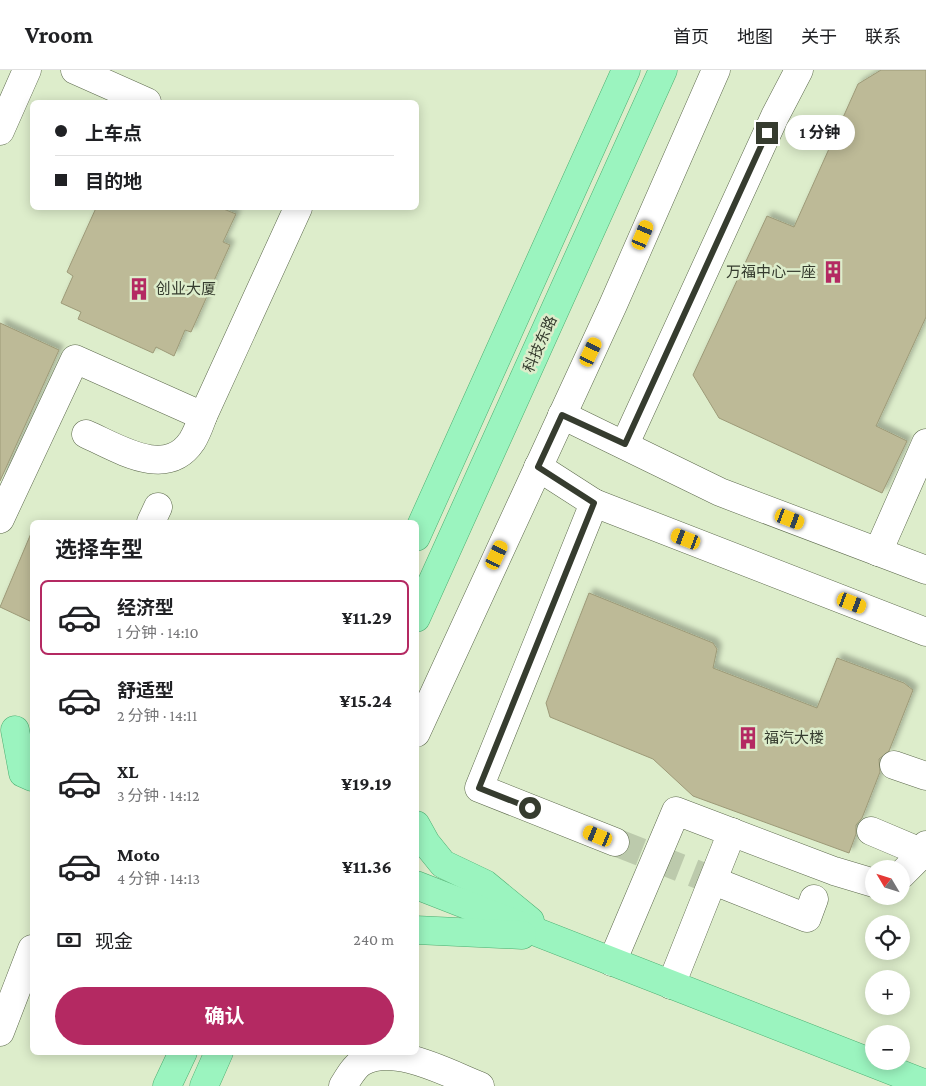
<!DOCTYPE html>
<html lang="zh">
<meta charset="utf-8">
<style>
:root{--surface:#fff;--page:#f6f6f6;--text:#202124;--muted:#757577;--line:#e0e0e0;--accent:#b42962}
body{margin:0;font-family:"Crimson Pro","Noto Sans SC",serif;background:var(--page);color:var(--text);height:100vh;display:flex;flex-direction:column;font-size:19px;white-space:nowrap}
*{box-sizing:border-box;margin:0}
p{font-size:16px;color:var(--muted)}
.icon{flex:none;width:28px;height:28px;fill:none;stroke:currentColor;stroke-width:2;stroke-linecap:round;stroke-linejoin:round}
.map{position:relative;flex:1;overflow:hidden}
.side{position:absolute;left:30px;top:450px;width:389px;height:535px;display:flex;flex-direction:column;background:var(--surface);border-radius:8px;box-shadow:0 2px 12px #0003}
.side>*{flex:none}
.banner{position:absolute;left:30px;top:30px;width:389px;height:110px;border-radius:8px;box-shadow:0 2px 12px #0003;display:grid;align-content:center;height:110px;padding:0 25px;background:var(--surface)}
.needle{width:32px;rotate:308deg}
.fabs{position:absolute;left:865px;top:790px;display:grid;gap:10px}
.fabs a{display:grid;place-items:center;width:45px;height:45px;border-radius:50%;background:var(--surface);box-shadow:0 2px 12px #0003;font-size:25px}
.end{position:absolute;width:22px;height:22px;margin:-11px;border:6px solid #363c2f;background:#fff;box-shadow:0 0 0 2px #fff}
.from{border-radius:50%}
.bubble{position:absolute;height:35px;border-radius:18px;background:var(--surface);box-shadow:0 2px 12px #0003;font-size:16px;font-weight:700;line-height:35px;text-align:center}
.car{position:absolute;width:15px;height:30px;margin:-15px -8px;border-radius:6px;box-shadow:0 0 4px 1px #0007;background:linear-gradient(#f5c518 24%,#345 0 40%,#f5c518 0 76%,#345 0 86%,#f5c518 0)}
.banner b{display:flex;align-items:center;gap:18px;height:48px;font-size:19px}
.banner b+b{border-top:1px solid var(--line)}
.banner i{width:12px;height:12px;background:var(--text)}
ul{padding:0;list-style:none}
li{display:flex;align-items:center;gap:15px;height:75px;margin:0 10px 8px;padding:0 15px;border:2px solid transparent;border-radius:8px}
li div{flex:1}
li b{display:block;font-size:19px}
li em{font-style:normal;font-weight:700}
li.current{border-color:var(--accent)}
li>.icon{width:45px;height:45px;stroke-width:1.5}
h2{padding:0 25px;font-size:22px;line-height:60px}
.pay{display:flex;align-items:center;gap:12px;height:55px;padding:0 25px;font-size:19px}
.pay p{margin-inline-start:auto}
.button{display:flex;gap:10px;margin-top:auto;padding:10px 25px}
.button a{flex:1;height:58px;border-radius:30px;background:var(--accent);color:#fff;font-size:20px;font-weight:700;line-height:58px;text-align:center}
header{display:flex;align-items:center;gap:30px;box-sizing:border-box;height:70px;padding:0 25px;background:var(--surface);border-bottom:1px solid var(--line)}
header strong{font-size:24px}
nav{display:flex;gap:28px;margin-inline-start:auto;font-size:18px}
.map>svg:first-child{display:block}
</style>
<header>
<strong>Vroom</strong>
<nav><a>首页</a><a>地图</a><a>关于</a><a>联系</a></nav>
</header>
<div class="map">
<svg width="926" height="1016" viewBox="0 0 926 1016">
<defs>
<filter id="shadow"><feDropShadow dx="4.5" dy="-4.5" stdDeviation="2.5" flood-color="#0004"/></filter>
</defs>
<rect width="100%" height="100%" fill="#ddedcb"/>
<g fill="#bdba97" stroke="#9d9a78" filter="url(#shadow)">
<path d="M881,0H926V247L876,356L907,371L882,423L719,348L693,305L767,146L794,157L858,14Z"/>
<path d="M96,138H221L236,144L223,172L230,175L191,262L185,260L174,286L156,277L153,283L78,249L81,242L61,233L73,206L67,202Z"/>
<path d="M0,253L59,280L0,411Z"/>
<path d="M32,461V552L0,537Z"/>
<path d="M589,523L713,573L717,579L713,598L817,638L837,588L904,613L913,620L889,681L879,689L880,702L862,748L856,755V764L849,783L693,726L653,689L550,647L546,633Z"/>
</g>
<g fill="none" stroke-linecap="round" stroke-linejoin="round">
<path stroke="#bccaac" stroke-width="28" stroke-dasharray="28 14" stroke-linecap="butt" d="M615,772L724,815"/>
<defs>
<g id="minor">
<path d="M75,0L147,32"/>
<path d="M0,61L27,0"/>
<path d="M562,345L720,422L926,500"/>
<path d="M86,364C118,378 166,410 192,371C197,363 200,354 203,346"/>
<path d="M625,374L775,46L799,0"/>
<path d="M538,397L594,433L926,562"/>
<path d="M594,433L479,718L615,772"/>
<path d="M0,449L75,289L203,346L298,138"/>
<path d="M151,452L158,437"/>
<path d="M878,482L926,373"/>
<path d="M416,663L613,235L716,0"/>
<path d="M894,695L926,706"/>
<path d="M871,761L923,783"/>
<path d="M901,805L923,783L926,775"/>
<path d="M724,815L807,848L814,829"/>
<path d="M612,892L676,741L834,801L874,813"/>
<path d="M671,915L732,762"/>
<path d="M0,962L32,879"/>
<path d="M343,1016C348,1008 354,997 362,992C394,973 449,1004 480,1016"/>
</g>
<g id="major">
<path d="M416,467L626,0"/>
<path d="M416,548L663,0"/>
<path d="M15,660L23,703L32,707"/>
<path d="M416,755L426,773L443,794L485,814L530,851"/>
<path d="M416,815L926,1014"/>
<path d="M416,860L522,865"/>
<path d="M167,1016L183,982"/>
<path d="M204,1016L219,982"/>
</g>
</defs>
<use href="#minor" stroke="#5c694c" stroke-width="29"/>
<use href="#major" stroke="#4caf71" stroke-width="29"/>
<use href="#minor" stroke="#fff" stroke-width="28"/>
<use href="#major" stroke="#9bf4bf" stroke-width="28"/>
</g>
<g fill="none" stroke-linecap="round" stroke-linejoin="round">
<path stroke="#363c2f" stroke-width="6" d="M530,738L479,718L594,433L538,397L562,345L625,374L767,63"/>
</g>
<defs>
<symbol id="building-bare" viewBox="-9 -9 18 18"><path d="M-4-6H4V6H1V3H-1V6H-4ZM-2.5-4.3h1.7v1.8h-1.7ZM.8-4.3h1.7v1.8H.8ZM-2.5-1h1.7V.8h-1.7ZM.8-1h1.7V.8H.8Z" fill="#b42962" stroke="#ddedcb" stroke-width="2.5" paint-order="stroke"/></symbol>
</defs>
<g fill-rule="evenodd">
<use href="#building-bare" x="817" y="186" width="32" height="32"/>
<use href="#building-bare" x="123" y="203" width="32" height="32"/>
<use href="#building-bare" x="732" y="652" width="32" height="32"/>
</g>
<g text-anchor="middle" stroke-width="5" stroke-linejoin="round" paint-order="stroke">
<g font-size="15" fill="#363c2f" stroke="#ddedcb" text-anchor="start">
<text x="816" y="207" text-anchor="end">万福中心一座</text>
<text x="156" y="224">创业大厦</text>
<text x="764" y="673">福汽大楼</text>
</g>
<g font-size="15" fill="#363c2f" stroke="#ddedcb">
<text transform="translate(540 274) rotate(-66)" y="5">科技东路</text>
</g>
</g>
</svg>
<div class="fabs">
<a><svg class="needle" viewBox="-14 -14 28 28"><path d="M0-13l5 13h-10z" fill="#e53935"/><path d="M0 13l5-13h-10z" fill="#757577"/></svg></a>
<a><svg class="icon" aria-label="locate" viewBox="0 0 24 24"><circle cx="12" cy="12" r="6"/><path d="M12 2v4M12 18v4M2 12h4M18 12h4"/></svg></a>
<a>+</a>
<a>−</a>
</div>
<i class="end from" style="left:530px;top:738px"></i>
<i class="end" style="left:767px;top:63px"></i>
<div class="bubble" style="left:785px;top:45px;width:70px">1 分钟</div>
<i class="car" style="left:643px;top:165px;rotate:23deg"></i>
<i class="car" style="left:591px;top:282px;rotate:25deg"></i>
<i class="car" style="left:790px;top:449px;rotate:111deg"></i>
<i class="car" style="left:686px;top:469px;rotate:291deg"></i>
<i class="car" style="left:497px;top:485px;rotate:25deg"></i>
<i class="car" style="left:852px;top:533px;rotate:111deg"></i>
<i class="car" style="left:598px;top:766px;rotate:292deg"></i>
<div class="banner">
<b><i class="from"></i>上车点</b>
<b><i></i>目的地</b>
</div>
<section class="side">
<h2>选择车型</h2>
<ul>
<li class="current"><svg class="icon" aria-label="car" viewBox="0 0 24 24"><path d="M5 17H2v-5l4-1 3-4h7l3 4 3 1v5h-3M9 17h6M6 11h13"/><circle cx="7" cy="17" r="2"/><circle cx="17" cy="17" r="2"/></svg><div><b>经济型</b><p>1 分钟 · 14:10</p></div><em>¥11.29</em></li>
<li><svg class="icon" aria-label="car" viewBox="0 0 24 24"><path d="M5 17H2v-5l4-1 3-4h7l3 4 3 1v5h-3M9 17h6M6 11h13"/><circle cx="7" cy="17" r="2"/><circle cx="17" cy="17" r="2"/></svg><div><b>舒适型</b><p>2 分钟 · 14:11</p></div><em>¥15.24</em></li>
<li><svg class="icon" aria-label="car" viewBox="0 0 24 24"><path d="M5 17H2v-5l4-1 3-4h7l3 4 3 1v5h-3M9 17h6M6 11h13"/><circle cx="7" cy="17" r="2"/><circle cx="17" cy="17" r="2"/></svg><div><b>XL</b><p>3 分钟 · 14:12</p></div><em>¥19.19</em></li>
<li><svg class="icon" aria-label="car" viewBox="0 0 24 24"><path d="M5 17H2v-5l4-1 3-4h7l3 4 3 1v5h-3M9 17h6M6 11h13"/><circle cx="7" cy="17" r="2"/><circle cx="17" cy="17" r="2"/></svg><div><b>Moto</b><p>4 分钟 · 14:13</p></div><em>¥11.36</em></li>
</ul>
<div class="pay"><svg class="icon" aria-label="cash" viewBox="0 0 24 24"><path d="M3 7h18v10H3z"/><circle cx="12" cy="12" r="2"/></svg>现金<p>240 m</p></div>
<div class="button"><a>确认</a></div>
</section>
</div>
